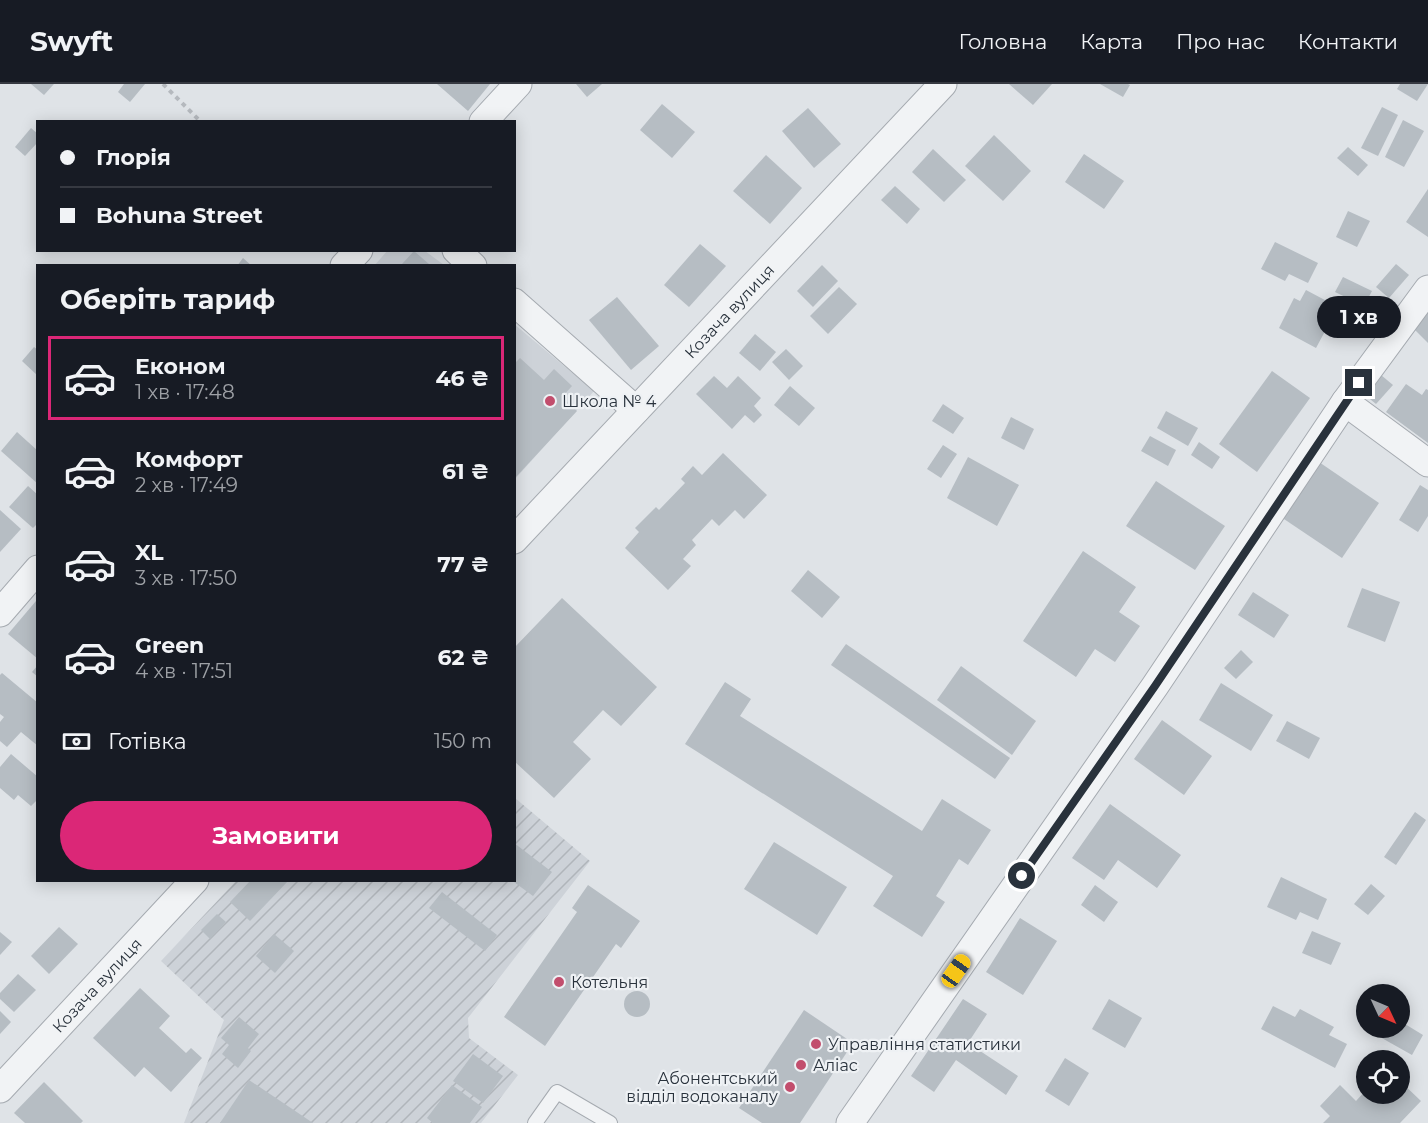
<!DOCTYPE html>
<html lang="uk">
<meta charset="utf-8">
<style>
:root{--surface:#171b24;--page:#20242c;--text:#f1f3f6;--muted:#9ea1a6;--line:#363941;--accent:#db2777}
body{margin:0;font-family:Montserrat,sans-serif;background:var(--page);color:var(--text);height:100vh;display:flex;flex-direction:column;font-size:22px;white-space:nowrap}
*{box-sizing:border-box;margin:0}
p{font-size:20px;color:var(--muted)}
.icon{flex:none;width:33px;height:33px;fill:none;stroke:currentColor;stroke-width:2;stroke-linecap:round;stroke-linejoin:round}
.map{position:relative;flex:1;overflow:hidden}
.panel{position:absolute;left:36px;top:180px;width:480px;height:618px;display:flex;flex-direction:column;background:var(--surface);border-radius:0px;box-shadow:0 3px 15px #0003}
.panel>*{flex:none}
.hud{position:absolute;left:36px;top:36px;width:480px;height:132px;border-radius:0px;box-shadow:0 3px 15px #0003;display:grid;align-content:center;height:132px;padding:0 24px;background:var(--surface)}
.needle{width:39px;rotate:134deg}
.fabs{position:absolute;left:1356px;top:900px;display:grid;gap:12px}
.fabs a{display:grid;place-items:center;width:54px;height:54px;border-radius:50%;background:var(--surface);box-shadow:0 3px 15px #0003;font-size:30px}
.end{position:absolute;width:27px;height:27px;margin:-14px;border:8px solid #29323c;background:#fff;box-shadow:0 0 0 3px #fff}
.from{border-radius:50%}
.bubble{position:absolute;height:42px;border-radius:21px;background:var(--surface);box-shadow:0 3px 15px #0003;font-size:20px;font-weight:700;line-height:42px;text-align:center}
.car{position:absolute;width:18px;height:36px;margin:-18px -9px;border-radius:8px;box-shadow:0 0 4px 2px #0007;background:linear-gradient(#f5c518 24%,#345 0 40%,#f5c518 0 76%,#345 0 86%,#f5c518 0)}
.hud b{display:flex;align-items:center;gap:21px;height:57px;font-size:22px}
.hud b+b{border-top:2px solid var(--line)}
.hud i{width:15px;height:15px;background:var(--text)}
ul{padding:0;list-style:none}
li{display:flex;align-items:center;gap:18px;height:84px;margin:0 12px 9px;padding:0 12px;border:3px solid transparent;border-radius:0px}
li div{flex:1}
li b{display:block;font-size:22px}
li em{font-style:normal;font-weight:700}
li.active{border-color:var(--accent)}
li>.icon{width:54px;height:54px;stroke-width:1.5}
h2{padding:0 24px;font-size:27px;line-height:72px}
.pay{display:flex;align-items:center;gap:15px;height:66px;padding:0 24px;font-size:22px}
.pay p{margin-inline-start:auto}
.action{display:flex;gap:12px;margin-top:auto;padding:12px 24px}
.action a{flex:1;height:69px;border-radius:36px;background:var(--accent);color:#fff;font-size:24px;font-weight:700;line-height:69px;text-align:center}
header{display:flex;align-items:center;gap:36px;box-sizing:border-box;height:84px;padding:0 30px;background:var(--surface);border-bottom:2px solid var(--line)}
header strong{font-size:28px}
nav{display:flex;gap:33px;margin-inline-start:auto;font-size:21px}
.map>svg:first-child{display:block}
</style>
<header>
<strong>Swyft</strong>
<nav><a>Головна</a><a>Карта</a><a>Про нас</a><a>Контакти</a></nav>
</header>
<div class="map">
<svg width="1428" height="1039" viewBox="0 0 1428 1039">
<defs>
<pattern id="industrial-furrows" width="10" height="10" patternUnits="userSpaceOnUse" patternTransform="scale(1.5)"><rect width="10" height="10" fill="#cdd2d8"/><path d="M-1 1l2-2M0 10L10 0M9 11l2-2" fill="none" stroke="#b0b5ba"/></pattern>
</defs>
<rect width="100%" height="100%" fill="#dfe3e7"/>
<g fill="#cdd2d8">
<path d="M388,166L425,167L444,181L374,182Z"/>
<path d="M514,240L594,307L515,395H514Z"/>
</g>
<path fill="url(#industrial-furrows)" d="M515,714L590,777L468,934L469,954L518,991L481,1039H184L224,936L161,877L236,797L514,796Z"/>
<g fill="#b6bdc3">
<path d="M31,0H54L44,11Z"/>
<path d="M124,0H145L130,18L118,8Z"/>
<path d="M437,0H490L468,27Z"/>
<path d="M576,0H602L587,13Z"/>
<path d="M1009,0H1052L1033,21Z"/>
<path d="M1100,0H1128L1130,1L1123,13Z"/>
<path d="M1400,0H1428L1417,17L1397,5Z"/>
<path d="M662,20L695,48L672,74L640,46Z"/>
<path d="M1382,23L1398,31L1378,72L1361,64Z"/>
<path d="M808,24L841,60L814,84L782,47Z"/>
<path d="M1403,36L1424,47L1404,83L1385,73Z"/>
<path d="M31,44L38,50V58L25,72L15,63Z"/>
<path d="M994,51L1031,87L1003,117L965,82Z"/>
<path d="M1348,63L1368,81L1358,92L1337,74Z"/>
<path d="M933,65L966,96L944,118L912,88Z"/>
<path d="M1084,70L1124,97L1104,125L1065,98Z"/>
<path d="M766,71L802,104L770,140L733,107Z"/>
<path d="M895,102L920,125L907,140L881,116Z"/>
<path d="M1428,105V153L1406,138Z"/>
<path d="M1348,127L1370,137L1357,163L1336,153Z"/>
<path d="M1275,158L1318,179L1308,199L1289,190L1285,197L1261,185Z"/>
<path d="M700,160L726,182L689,223L664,201Z"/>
<path d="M414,167L429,180L427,182H404L402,180Z"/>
<path d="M243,174L252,182H237Z"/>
<path d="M1396,180L1409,191L1389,214L1376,203Z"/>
<path d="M822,181L838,197L813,223L797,207Z"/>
<path d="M1343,193L1372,207L1364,222L1335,208Z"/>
<path d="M839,203L857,220L828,250L810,232Z"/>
<path d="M1306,206L1338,223L1316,264L1279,244L1294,214L1300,217Z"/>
<path d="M617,213L659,262L631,286L589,236Z"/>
<path d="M1428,226V259L1412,243Z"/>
<path d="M755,250L776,268L760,287L739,269Z"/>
<path d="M34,263L38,266V292L22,277Z"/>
<path d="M786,265L803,282L789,296L772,278Z"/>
<path d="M520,274L544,296L554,285L572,302L562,313L577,327L514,395V280Z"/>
<path d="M1272,287L1310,314L1257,388L1219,360Z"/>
<path d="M1381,291L1393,301L1376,320L1365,311Z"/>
<path d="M714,292L727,304L738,292L761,314L754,322L762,331L754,339L745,331L732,345L696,310Z"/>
<path d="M1406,300L1422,311L1426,305L1428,306V359L1386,328Z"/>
<path d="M790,302L815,324L799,342L774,321Z"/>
<path d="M943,320L964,334L953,350L932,337Z"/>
<path d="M1166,327L1198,344L1188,362L1157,344Z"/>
<path d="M1011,333L1034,345L1024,366L1001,354Z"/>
<path d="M17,348L38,367V400L1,367Z"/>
<path d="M1150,352L1176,366L1168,382L1141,367Z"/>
<path d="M1199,358L1220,373L1212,385L1191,371Z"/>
<path d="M943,361L957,370L941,394L927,385Z"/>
<path d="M723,369L767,411L744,435L735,426L719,442L712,435L692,456L696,461L683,475L691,482L668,506L625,464L639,448L635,444L656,423L659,426L685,399L681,395L693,382L702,391Z"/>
<path d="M968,373L1019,401L997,442L947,414Z"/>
<path d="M1316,376L1379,419L1342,474L1278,431Z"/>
<path d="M1156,397L1225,442L1195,486L1126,442Z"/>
<path d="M1420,401L1428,406V432L1418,448L1399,436Z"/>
<path d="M28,402L38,411V439L33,444L9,423Z"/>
<path d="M0,426L21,445L0,468Z"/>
<path d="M1083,467L1136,503L1119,528L1140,542L1115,578L1095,565L1076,593L1023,557Z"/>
<path d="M808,486L840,513L822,534L791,507Z"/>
<path d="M1362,504L1400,518L1385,558L1347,543Z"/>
<path d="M1253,508L1289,531L1274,554L1238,531Z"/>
<path d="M562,514L657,603L621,642L603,626L573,658L591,675L554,714L514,677V564Z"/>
<path d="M36,517L38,519V575L8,550Z"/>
<path d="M846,560L1010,674L995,695L831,581Z"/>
<path d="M1241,566L1253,578L1236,595L1224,584Z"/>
<path d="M38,581V593L32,588Z"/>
<path d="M961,582L1036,637L1012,671L937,616Z"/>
<path d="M2,589L38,619V662L21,648L7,663L0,657V638L4,633L0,630V591Z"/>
<path d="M725,598L751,615L740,632L922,747L942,715L991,746L968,781L959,775L936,812L945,818L922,853L873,822L893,792L685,660Z"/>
<path d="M1221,599L1273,631L1251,667L1199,636Z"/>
<path d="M1162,636L1212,672L1184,711L1134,675Z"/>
<path d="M1287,637L1320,654L1309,675L1276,657Z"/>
<path d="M11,670L38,693V715L31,722L18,711L14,716L0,704V683Z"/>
<path d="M1110,720L1181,771L1157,804L1118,776L1104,796L1072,774Z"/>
<path d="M1415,728L1426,736L1396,781L1384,773Z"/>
<path d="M774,758L847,803L817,851L744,805Z"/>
<path d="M514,759L552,788L533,812L514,798Z"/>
<path d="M1281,793L1327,815L1318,836L1300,828L1296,836L1267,823Z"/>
<path d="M251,796H289L250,837L230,818Z"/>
<path d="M1371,800L1385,812L1368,831L1354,820Z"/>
<path d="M588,801L640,837L621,864L616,860L545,962L504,933L577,828L572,824Z"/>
<path d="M1095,801L1118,818L1104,838L1081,821Z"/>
<path d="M442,808L497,851L485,867L429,824Z"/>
<path d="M217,830L226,838L210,855L201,846Z"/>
<path d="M1020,834L1057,857L1023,911L986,888Z"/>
<path d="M59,843L78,860L49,890L31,872Z"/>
<path d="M1312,847L1341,859L1331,881L1302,869Z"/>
<path d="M0,848L12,858L0,871Z"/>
<path d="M274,850L294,867L275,889L256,872Z"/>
<path d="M18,890L36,906L14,928L0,915V909Z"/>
<path d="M140,904L170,932L159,944L186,969L191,964L202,974L171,1008L144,983L135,993L93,954Z"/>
<circle cx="637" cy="920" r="13"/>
<path d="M963,915L987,930L968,959L1018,992L1006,1011L956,976L934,1008L911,992Z"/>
<path d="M1109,915L1142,934L1125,964L1092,945Z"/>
<path d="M1273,922L1295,933L1300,925L1334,943L1329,951L1347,960L1335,984L1261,945Z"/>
<path d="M804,926L853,959L800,1039H762L739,1024Z"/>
<path d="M0,927L11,938L0,950Z"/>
<path d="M239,933L259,950L248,964L251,967L238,984L222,970L229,961L221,954Z"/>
<path d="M1400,937L1423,951L1412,971L1364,944H1400Z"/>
<path d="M473,970L503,992L483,1019L453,997Z"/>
<path d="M1065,974L1089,989L1069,1022L1045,1007Z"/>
<path d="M249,996L313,1039H220Z"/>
<path d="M1400,997L1421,1017L1400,1039H1323L1330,1032L1320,1022L1340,1001L1356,1017L1366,1006V1010H1400Z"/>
<path d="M44,998L83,1037L81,1039H25L14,1029Z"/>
<path d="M452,1001L482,1023L470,1039H433L427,1034Z"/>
</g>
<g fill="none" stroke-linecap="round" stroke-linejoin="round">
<defs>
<path id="lane" d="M535,1039L557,1008L610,1039"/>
<g id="street">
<path d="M483,38L518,0"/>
<path d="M456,166L473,182"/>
<path d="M344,182L359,166"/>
<path d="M514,218L636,326"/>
<path d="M1345,318L1428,379"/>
<path id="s1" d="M514,456L943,0"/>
<path d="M0,529L38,485"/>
<path id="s2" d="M0,1005L195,796"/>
<path d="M850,1039L1155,602L1345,318L1428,205"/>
</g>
</defs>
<use href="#lane" stroke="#a5aab0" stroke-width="16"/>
<use href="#street" stroke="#a5aab0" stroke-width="29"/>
<path stroke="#b5b9be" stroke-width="4" stroke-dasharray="4.5 4.5" stroke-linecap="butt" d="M163,0L201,38"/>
<use href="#lane" stroke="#f1f3f5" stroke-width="14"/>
<use href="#street" stroke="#f1f3f5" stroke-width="27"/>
</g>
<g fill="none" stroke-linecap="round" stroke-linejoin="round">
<path stroke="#29323c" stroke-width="8" d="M1022,792L1155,602L1359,299"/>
</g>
<g fill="#c24e6d" stroke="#eef1f4" stroke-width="2">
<circle cx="550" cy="317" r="6"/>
<circle cx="559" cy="898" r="6"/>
<circle cx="816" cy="960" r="6"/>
<circle cx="801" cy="981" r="6"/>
<circle cx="790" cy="1003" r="6"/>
</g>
<g text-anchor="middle" stroke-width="4.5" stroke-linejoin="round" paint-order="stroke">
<g font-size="16" fill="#29323c" stroke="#eef1f4">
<text dy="6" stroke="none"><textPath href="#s1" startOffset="314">Козача вулиця</textPath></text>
<text dy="6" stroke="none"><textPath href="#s2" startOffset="142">Козача вулиця</textPath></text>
</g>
<g font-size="16" fill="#29323c" stroke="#eef1f4" text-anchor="start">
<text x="562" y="323">Школа № 4</text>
<text x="571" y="904">Котельня</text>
<text x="828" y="966">Управління статистики</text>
<text x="813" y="987">Аліас</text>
<text x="778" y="1000" text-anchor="end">Абонентський<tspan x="778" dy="18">відділ водоканалу</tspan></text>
</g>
</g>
</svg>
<div class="fabs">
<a><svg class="needle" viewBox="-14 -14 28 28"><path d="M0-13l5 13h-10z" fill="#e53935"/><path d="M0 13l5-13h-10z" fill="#9ea1a6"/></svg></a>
<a><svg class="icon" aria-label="locate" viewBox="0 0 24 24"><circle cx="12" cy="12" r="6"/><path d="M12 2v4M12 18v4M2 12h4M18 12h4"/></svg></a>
</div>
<i class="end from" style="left:1022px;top:792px"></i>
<i class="end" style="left:1359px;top:299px"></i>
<div class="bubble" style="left:1317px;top:212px;width:84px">1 хв</div>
<i class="car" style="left:956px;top:887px;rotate:35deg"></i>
<div class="hud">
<b><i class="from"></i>Глорія</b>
<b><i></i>Bohuna Street</b>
</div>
<section class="panel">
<h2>Оберіть тариф</h2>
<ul>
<li class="active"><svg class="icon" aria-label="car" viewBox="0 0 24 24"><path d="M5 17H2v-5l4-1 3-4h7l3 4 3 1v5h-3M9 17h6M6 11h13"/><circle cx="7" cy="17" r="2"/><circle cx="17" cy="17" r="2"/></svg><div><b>Економ</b><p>1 хв · 17:48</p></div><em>46 ₴</em></li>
<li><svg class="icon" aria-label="car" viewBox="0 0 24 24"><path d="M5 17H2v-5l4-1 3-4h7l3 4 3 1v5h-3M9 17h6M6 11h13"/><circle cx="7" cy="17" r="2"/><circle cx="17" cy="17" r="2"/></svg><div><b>Комфорт</b><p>2 хв · 17:49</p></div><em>61 ₴</em></li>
<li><svg class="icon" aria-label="car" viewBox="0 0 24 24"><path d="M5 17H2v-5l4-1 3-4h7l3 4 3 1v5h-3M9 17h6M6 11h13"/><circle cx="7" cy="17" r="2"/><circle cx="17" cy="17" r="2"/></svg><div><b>XL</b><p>3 хв · 17:50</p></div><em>77 ₴</em></li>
<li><svg class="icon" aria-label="car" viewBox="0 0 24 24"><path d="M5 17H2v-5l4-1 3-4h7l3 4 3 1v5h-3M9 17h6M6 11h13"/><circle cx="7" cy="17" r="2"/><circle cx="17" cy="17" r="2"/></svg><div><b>Green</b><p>4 хв · 17:51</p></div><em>62 ₴</em></li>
</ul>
<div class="pay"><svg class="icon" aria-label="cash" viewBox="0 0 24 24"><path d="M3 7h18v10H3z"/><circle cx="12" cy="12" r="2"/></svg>Готівка<p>150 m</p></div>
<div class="action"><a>Замовити</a></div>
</section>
</div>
